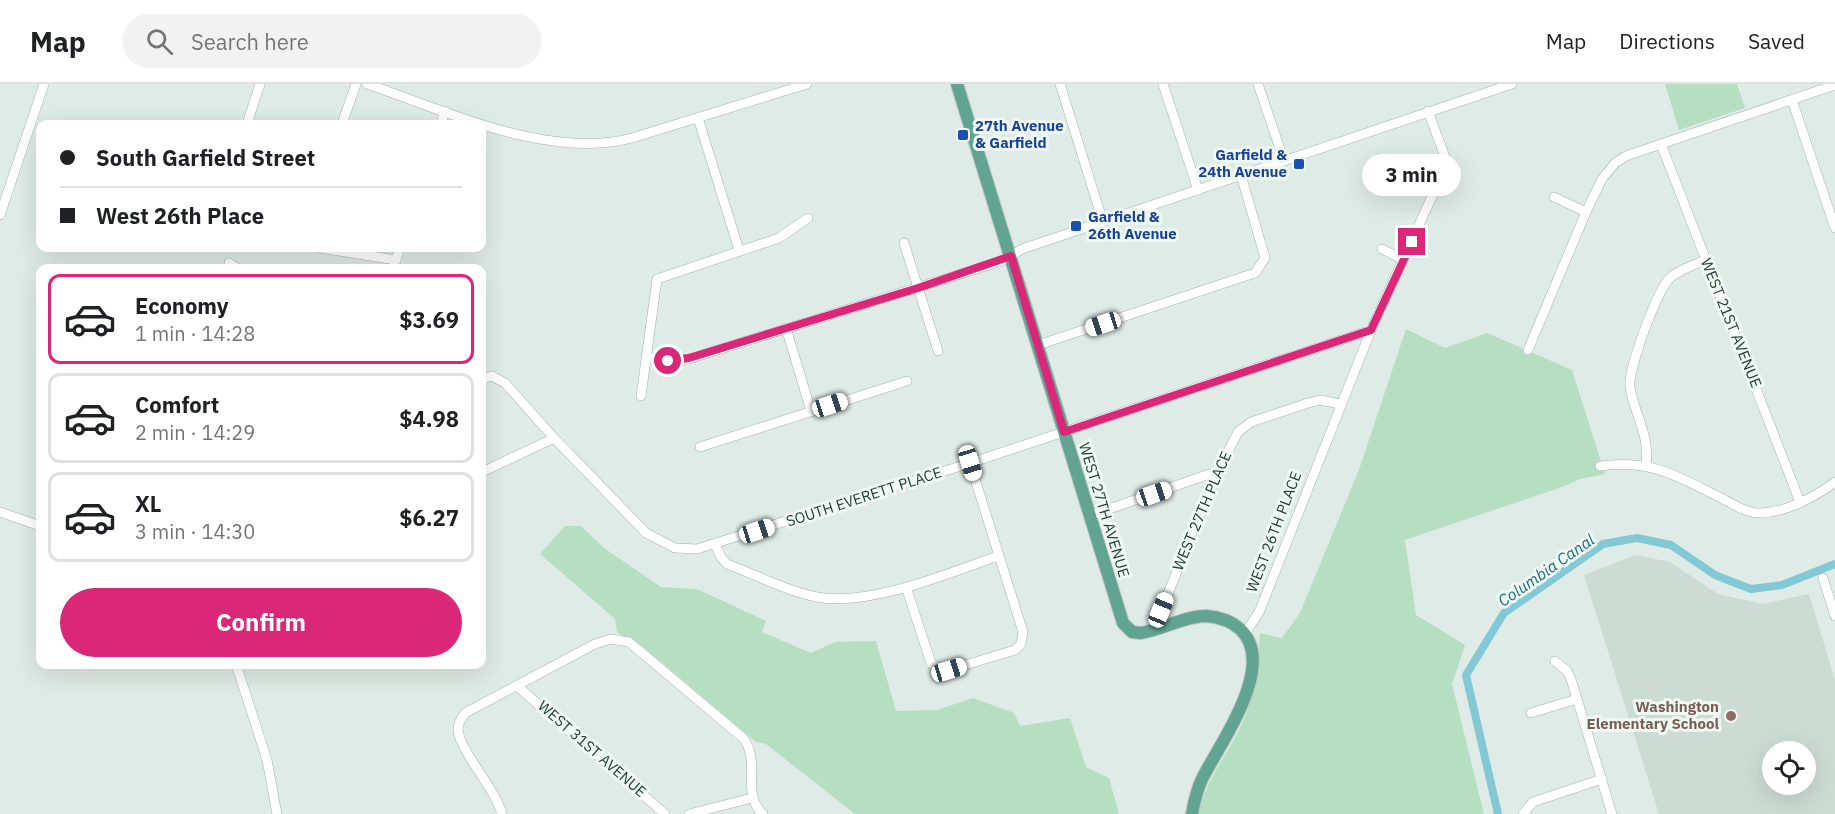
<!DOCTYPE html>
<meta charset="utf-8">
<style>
:root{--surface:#fff;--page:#f2f2f2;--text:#202124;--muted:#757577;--line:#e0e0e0;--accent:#db2777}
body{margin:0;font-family:"IBM Plex Sans",sans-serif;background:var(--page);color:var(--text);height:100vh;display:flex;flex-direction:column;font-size:22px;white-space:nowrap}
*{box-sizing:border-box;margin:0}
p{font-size:20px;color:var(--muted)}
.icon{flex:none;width:33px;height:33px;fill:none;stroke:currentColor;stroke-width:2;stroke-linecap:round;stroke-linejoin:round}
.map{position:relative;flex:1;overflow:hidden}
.drawer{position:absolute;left:36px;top:180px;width:450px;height:405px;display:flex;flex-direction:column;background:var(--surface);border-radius:12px;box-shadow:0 6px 24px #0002}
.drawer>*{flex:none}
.guide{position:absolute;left:36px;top:36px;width:450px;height:132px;border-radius:12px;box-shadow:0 6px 24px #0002;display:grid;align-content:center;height:132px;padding:0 24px;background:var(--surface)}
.fabs{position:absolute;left:1762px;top:657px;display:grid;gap:12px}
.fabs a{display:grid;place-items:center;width:54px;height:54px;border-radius:50%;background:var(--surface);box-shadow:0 6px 24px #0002;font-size:30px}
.end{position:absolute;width:27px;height:27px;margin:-14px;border:8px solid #db2777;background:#fff;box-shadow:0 0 0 3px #fff}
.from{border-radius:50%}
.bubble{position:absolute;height:42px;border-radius:21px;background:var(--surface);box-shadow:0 6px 24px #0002;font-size:20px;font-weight:700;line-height:42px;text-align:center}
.car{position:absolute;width:18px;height:36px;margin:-18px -9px;border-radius:8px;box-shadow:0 0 4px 2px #0007;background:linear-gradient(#fff 24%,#345 0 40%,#fff 0 76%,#345 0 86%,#fff 0)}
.guide b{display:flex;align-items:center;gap:21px;height:57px;font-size:22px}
.guide b+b{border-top:2px solid var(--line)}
.guide i{width:15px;height:15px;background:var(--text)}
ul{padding:10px 0 0;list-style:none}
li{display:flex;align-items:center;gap:18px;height:90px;margin:0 12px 9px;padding:0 12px;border:3px solid var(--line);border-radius:12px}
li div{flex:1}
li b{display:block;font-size:22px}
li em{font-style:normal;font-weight:700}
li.current{border-color:var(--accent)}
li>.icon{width:54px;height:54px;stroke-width:1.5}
.action{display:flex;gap:12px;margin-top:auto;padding:12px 24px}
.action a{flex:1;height:69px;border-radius:36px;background:var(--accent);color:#fff;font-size:24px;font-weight:700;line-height:69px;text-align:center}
header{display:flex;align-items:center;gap:36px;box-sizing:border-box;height:84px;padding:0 30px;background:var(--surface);border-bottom:2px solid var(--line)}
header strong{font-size:28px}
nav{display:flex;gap:33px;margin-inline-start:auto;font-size:21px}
.search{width:420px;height:54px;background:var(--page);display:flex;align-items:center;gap:15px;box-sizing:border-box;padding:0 21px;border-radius:33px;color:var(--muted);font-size:22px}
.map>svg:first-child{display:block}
</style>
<header>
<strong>Map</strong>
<div class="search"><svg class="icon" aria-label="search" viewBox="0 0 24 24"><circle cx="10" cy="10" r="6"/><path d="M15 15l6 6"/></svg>Search here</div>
<nav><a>Map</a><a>Directions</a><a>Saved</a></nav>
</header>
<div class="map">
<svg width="1835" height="730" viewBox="0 0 1835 730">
<rect width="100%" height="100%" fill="#dfebe6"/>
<path fill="#cddbd5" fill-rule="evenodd" d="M1636,471L1670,478L1718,510L1763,520L1809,510L1835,596V730H1659L1584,491ZM1773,668H1806V700H1773Z"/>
<g fill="#b6dec0">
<path d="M1665,0H1737L1745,24L1679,46Z"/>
<path d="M1406,245L1445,264L1487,249L1572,286L1605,390L1580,395L1565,402L1405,456L1416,531L1465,561L1452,600L1484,730H1198C1208,689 1232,667 1246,630C1256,604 1258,577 1260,549L1282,554L1300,529L1360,383Z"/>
<path d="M565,442H581L604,464L661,503L697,505L766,537L762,548L811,569L835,558L876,557L896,627L937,626L973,614L1014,629L1020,642L1070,634L1086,683L1109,694L1119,730H855L766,660L756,658L642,562L617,548L615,535L540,470Z"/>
</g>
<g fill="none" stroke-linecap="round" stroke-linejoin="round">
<path stroke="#83c9d5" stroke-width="8" d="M1498,730L1466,591L1504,529L1603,460L1637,454L1671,461L1715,491L1751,505L1782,501L1835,480"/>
<defs>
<g id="minor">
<path d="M367,0C447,27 548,76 632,54L807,0"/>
<path d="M1060,0L1103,138"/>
<path d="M1163,0L1198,106"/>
<path d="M1258,0L1284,77"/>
<path d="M1792,16L1835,144"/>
<path d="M698,34L739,166"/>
<path d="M247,40L260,0"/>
<path d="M342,40L356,0"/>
<path d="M441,40L445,27"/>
<path d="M1661,60L1800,418"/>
<path d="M1554,113L1586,128"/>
<path d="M0,131L44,0"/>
<path d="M904,159L938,267"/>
<path d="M320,164L396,176"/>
<path d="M1382,165L1404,176"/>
<path d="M229,179L237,184"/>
<path d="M393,184L400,164"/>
<path d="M786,244L811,327"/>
<path d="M1038,261L1255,189L1265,174L1241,91"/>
<path d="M1528,266L1586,128L1602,95L1615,79L1626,72L1661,60L1835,1"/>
<path d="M646,273L668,277L689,275L1002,177L1022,165L1512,0"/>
<path d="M482,295L492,292L505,299L554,354L646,449L675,464L697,465L970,379L1371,246"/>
<path d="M641,312L657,195L779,154L808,134"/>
<path d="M700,363L907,297"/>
<path d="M1646,380C1650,352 1635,331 1630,304C1627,287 1657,207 1669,195C1678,186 1694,181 1706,176"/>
<path d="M1600,382C1652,375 1676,392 1721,414C1733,420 1746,429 1759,429C1785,429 1815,413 1835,398"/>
<path d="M482,388L554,354"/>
<path d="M0,428L40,442"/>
<path d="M1089,432L1218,387"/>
<path d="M715,460L721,473L727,480C756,491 787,507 817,513C869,523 949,489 998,472"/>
<path d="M1823,494L1835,532"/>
<path d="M906,503L931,579L938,585L949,586L1015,566L1021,560L1023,548L970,379"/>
<path d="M1153,546L1218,387L1238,348L1251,338L1308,319L1320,316L1340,320"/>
<path d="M1245,550L1260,526L1371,246L1444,86L1445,73L1428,27"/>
<path d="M1555,577L1567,587L1571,595L1612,730"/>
<path d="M236,580L267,676L277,730"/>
<path d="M517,602L665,730"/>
<path d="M1531,629L1577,615"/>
<path d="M502,730C495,704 460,667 458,646C458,640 461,634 465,629L595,560L611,555L629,558L743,654C762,678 740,709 763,730"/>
<path d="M689,730L752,714"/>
<path d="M1523,730L1533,718L1602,695"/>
</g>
<path id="major" d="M957,0L1123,539L1132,548L1140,549C1162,546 1184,532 1206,532C1219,533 1231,537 1240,545C1279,581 1218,662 1202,695C1197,706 1194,718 1192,730"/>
</defs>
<use href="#minor" stroke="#a2b3ad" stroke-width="10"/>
<use href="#major" stroke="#bcc5c2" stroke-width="14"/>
<use href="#minor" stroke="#fff" stroke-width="9"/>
<use href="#major" stroke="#61a492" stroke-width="12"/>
</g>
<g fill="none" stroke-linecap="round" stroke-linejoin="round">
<path stroke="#db2777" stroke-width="8" d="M668,277L689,274L918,204L1011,172L1064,348L1371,246L1412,158"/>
</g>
<g fill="#1a4fb4" stroke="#f0f8f4" stroke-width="2">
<rect x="957" y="45" width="12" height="12" rx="3"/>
<rect x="1293" y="74" width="12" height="12" rx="3"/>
<rect x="1070" y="136" width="12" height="12" rx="3"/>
</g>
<circle fill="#8d6e63" stroke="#f0f8f4" stroke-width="2" cx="1731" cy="632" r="6"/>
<g text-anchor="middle" stroke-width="6" stroke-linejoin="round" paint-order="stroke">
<g font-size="15" font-weight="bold" fill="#164399" stroke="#f0f8f4" text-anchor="start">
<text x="975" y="47">27th Avenue<tspan x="975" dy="17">&amp; Garfield</tspan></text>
<text x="1287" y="76" text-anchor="end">Garfield &amp;<tspan x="1287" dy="17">24th Avenue</tspan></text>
<text x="1088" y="138">Garfield &amp;<tspan x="1088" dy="17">26th Avenue</tspan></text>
</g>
<g font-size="15" fill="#1f3d34" stroke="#f0f8f4">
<text transform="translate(1731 239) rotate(68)" y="5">WEST 21ST AVENUE</text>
<text transform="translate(864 413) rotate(-18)" y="5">SOUTH EVERETT PLACE</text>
<text transform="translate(1104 426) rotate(73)" y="5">WEST 27TH AVENUE</text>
<text transform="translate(1202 427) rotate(-67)" y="5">WEST 27TH PLACE</text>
<text transform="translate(1274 448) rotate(-69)" y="5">WEST 26TH PLACE</text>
<text transform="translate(592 665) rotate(41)" y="5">WEST 31ST AVENUE</text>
</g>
<g font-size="15" font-weight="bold" fill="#785e54" stroke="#f0f8f4" text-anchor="end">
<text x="1719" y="628">Washington<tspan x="1719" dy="17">Elementary School</tspan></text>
</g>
<g font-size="16" font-style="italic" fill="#166c7c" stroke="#f0f8f4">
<text transform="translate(1546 486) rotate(-35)" y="6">Columbia Canal</text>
</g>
</g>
</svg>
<div class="fabs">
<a><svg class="icon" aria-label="locate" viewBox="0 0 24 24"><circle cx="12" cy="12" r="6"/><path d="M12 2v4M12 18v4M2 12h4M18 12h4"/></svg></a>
</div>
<i class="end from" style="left:668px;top:277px"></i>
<i class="end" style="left:1412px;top:158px"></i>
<div class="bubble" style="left:1362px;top:70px;width:99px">3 min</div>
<i class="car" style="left:1103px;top:240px;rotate:252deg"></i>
<i class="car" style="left:830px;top:321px;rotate:72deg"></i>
<i class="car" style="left:970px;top:379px;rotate:163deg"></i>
<i class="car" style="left:1154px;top:410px;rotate:71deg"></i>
<i class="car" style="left:757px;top:447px;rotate:72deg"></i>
<i class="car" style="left:1161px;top:526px;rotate:22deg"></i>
<i class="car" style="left:949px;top:586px;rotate:73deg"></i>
<div class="guide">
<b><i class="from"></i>South Garfield Street</b>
<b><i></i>West 26th Place</b>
</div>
<section class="drawer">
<ul>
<li class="current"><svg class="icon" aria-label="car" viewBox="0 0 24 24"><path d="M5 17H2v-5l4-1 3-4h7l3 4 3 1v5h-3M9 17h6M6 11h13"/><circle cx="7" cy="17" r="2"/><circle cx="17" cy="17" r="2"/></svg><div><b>Economy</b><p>1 min · 14:28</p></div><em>$3.69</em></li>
<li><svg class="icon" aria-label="car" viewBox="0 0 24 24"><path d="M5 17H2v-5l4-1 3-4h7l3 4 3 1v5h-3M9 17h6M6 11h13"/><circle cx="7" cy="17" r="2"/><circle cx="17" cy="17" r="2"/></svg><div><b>Comfort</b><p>2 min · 14:29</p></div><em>$4.98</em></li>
<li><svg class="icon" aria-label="car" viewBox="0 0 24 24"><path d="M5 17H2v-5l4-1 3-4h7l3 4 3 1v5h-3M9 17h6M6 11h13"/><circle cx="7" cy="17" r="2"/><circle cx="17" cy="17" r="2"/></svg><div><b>XL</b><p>3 min · 14:30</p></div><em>$6.27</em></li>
</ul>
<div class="action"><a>Confirm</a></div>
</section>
</div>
